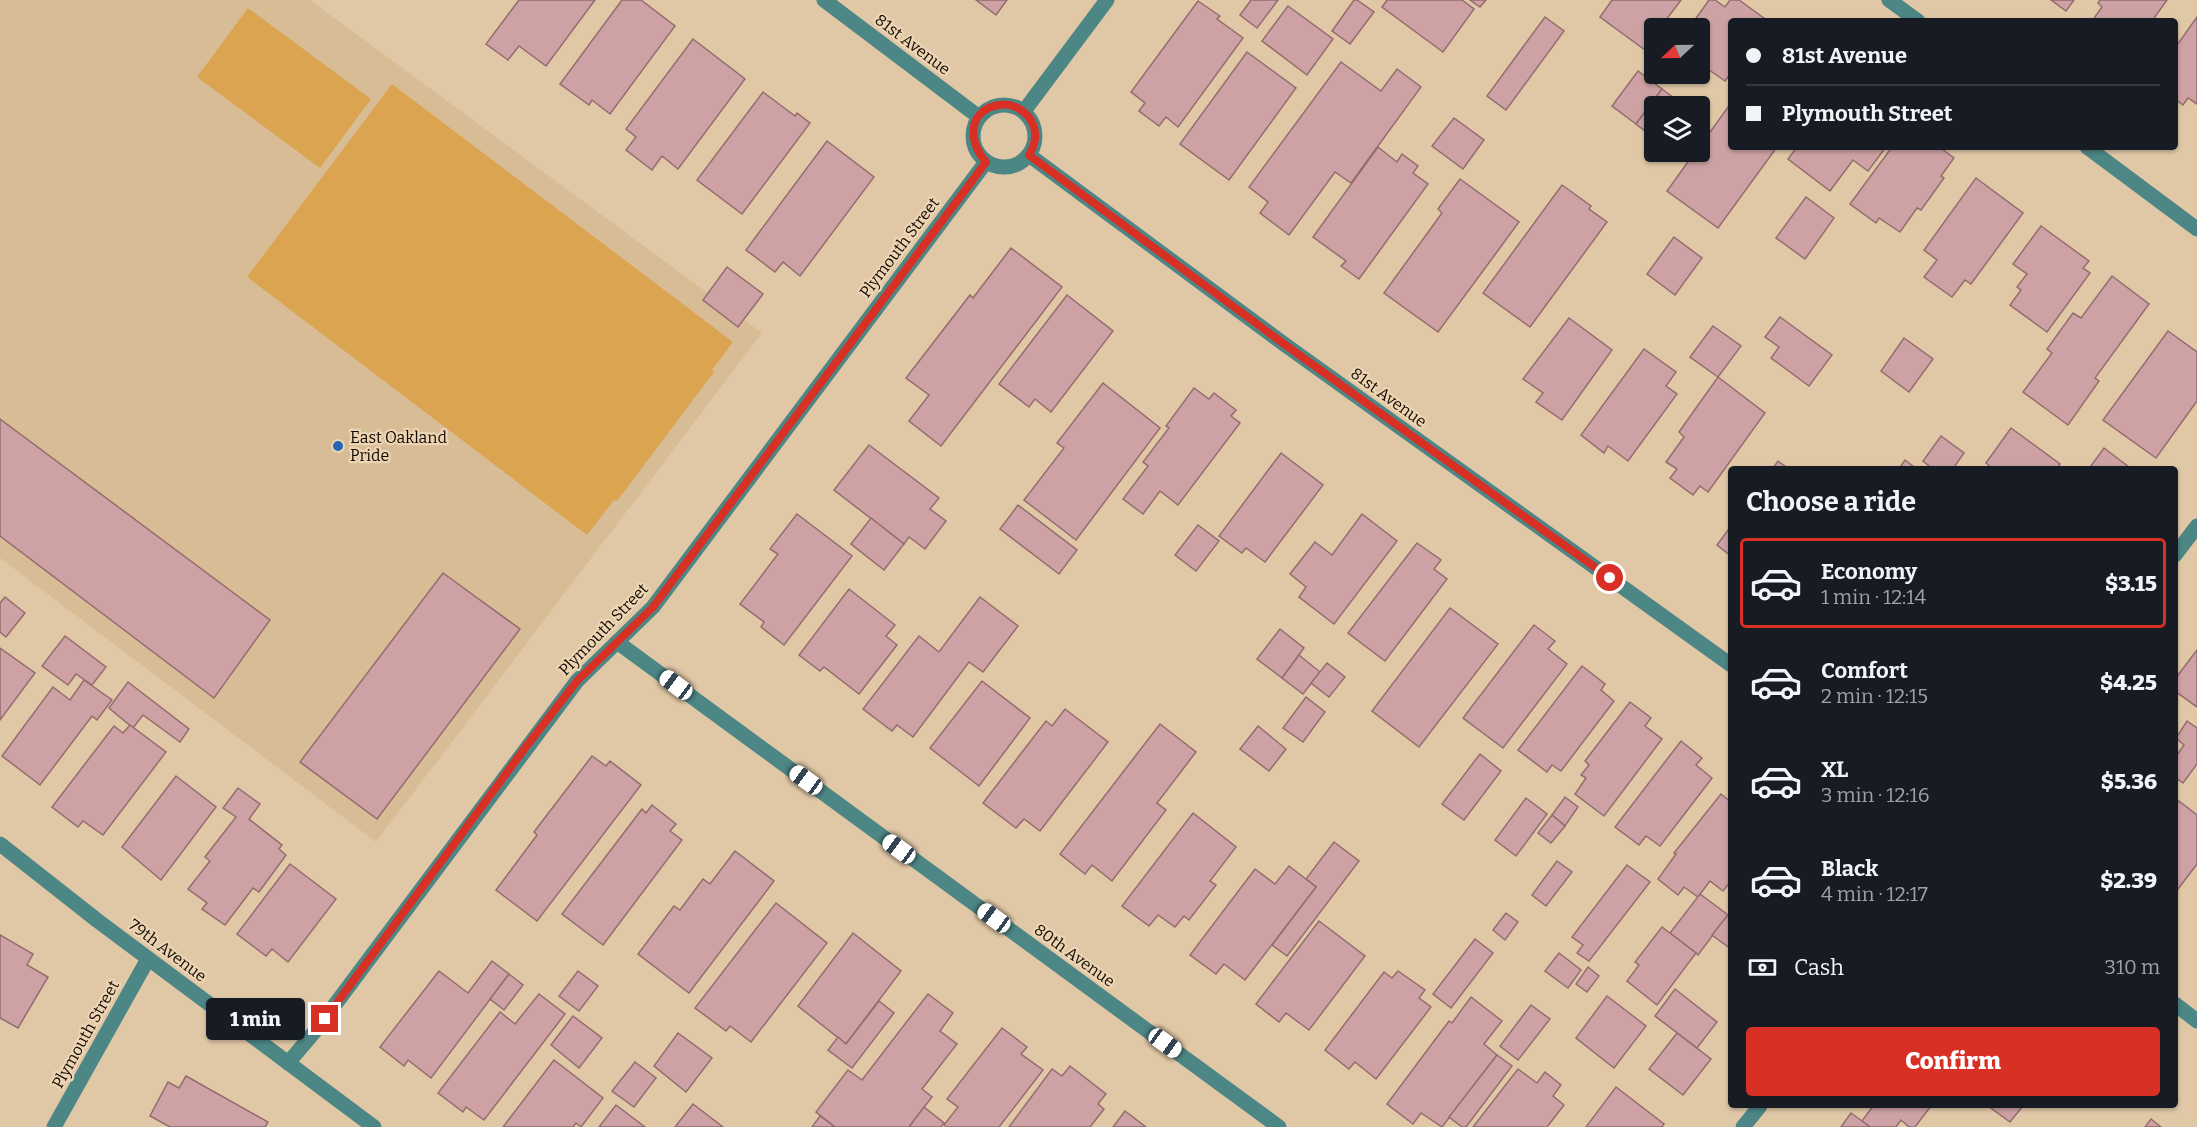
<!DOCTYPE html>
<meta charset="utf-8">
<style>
:root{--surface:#171b24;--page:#20242c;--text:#f1f3f6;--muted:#9ea1a6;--line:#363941;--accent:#d93025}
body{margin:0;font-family:Bitter,serif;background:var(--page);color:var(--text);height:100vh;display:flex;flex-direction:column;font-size:22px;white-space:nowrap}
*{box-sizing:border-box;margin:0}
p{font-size:20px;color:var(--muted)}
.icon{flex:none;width:33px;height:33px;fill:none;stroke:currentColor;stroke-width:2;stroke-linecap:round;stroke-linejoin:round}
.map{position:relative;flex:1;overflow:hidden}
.drawer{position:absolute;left:1728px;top:466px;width:450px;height:642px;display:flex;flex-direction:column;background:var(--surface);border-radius:6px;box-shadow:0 2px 4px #0004}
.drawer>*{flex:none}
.guide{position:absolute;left:1728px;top:18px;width:450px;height:132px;border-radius:6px;box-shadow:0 2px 4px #0004;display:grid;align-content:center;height:132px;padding:0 18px;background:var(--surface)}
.needle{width:39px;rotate:248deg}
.controls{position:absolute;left:1644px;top:18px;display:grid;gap:12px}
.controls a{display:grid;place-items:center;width:66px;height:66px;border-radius:6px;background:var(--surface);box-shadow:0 2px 4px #0004;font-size:30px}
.end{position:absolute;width:27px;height:27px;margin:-14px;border:8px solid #d93025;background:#fff;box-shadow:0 0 0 3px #fff}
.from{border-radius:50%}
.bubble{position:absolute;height:42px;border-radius:6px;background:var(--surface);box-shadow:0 2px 4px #0004;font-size:20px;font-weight:800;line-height:42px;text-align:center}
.car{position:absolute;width:18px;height:36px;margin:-18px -9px;border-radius:8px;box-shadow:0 0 4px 2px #0007;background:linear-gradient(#fff 24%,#345 0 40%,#fff 0 76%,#345 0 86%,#fff 0)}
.guide b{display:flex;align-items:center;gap:21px;height:57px;font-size:22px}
.guide b+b{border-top:2px solid var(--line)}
.guide i{width:15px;height:15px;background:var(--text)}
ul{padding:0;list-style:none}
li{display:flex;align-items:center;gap:18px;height:90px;margin:0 12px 9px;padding:0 6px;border:3px solid transparent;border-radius:6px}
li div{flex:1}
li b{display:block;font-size:22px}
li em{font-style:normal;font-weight:800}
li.current{border-color:var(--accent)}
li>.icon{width:54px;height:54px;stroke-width:1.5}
h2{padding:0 18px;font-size:27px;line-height:72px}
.pay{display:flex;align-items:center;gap:15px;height:66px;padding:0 18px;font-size:22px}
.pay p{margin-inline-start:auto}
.cta{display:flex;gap:12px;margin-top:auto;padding:12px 18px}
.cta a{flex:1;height:69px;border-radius:6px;background:var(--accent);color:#fff;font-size:24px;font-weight:800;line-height:69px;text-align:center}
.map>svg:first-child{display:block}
</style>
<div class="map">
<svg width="2197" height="1127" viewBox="0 0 2197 1127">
<rect width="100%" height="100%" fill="#e0c8a7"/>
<path fill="#d8bc96" d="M0,0H310L762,333L376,842L0,558Z"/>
<g fill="#dba451">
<path d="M248,8L371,99L320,168L197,77Z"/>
<path d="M392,84L733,342L712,370L714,372L617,501L614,500L587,535L247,277Z"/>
</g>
<g fill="#cea2a4" stroke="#946c6e" stroke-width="1.5">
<path d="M519,0H595L546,66L519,46L508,60L486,44Z"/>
<path d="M622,0H641L675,26L610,114L592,100L589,105L560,84Z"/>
<path d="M976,0H1007L996,15Z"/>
<path d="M1251,0H1278L1257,28L1240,15Z"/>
<path d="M1354,0H1357L1374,12L1350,44L1332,31Z"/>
<path d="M1387,0H1462L1474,9L1443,52L1382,7Z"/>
<path d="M1470,0H1486L1480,7Z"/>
<path d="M1612,0H1681L1660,28H1654V37L1645,50L1600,17Z"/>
<path d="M1709,0H1715L1725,7L1730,0H1739L1768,21H1731V73L1725,81L1702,65L1700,68V28H1689Z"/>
<path d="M2051,0H2074L2066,11Z"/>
<path d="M2100,0H2167L2152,21H2092L2102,7L2098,3Z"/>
<path d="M1198,1L1220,16L1217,19L1243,38L1178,127L1166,117L1159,126L1139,111L1145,103L1131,92Z"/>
<path d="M1288,6L1333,39L1307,75L1262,41Z"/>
<path d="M1545,17L1564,31L1506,110L1487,96Z"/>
<path d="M2197,17V104L2188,98L2183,105L2175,99V48Z"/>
<path d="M693,39L745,79L678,169L662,156L652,170L626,150L636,137L626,129Z"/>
<path d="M1247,52L1296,88L1229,180L1180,144Z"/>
<path d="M1341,62L1381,91L1397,69L1421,87L1351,183L1335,172L1289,235L1260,213L1268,202L1249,187Z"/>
<path d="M1638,71L1662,89L1636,124L1612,106Z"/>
<path d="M1662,89L1682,104L1681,106H1654V138L1636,124Z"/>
<path d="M763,92L795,116L797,113L810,123L742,214L697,180Z"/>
<path d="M1731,103V147H1777L1718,228L1667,191L1695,152H1700V146Z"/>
<path d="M1454,118L1484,140L1463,169L1432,146Z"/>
<path d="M827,141L874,177L800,276L783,262L775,272L746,250Z"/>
<path d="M1378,147L1397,162L1402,154L1418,166L1413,173L1428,184L1359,279L1341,266L1346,261L1313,237Z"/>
<path d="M1797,147H1886L1868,171L1853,160L1830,191L1788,159Z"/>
<path d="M1892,147H1944L1942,149L1954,158L1941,176L1944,178L1921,210L1917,208L1900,232L1879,218L1876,223L1850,204Z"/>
<path d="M1976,178L2023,213L1971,284L1965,280L1952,297L1924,277L1937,260L1924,250Z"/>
<path d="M1460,179L1519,222L1438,332L1384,293L1442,213L1438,209Z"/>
<path d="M1562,185L1591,206L1589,209L1607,222L1530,327L1483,293Z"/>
<path d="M1806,197L1834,218L1805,259L1776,238Z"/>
<path d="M2041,226L2089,261L2083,268L2090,273L2047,332L2010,305L2021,290L2017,287L2027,274L2013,264Z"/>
<path d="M1674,237L1702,258L1675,295L1647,274Z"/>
<path d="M1011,248L1062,287L941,446L909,421L929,395L906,378L970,295L973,298Z"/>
<path d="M727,267L763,294L738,327L703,300Z"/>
<path d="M2112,276L2149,304L2095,378L2099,381L2068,425L2023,392L2052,353L2047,349L2073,313L2081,318Z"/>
<path d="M1067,295L1113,331L1051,412L1035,399L1029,407L999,384Z"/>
<path d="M1780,317L1832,355L1809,386L1771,358L1779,347L1765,337Z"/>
<path d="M1569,318L1612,350L1562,420L1536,402L1543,393L1523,379Z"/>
<path d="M1713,326L1741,346L1718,377L1690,357Z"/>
<path d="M2168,331L2197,352V401L2156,458L2103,420Z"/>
<path d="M1904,338L1933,359L1909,392L1881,371Z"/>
<path d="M1644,349L1676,372L1666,386L1677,394L1628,461L1608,446L1604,453L1581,435Z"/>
<path d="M1718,377L1765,413L1708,492L1700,486L1693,495L1670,478L1677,469L1666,462L1684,437L1679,432Z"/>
<path d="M1103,383L1160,428L1076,540L1024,500L1064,448L1057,443Z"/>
<path d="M1194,388L1209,399L1214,393L1236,410L1231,416L1240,423L1178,505L1160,491L1143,514L1123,499L1148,466L1143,462L1169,428L1166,426Z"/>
<path d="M0,419L270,620L214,698L0,536Z"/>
<path d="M2011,428L2060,464L2056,470H1994L1986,463Z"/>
<path d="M1941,436L1964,453L1952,470H1934L1923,461Z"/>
<path d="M869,445L939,498L930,509L946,521L925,549L909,537L904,544L834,490Z"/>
<path d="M2104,448L2133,470H2088Z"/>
<path d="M1281,453L1323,485L1265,562L1246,548L1242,553L1219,536Z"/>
<path d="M1905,460L1918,470H1898Z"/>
<path d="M1778,461L1790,470H1772Z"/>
<path d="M1018,505L1077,550L1059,574L1000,529Z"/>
<path d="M797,514L852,556L784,645L761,627L764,622L740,604L778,554L770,549Z"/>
<path d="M1362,514L1397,541L1334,624L1299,597L1306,587L1290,574L1315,542L1332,555Z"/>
<path d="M871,518L904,544L884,570L851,544Z"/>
<path d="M1198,525L1219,541L1196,571L1175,555Z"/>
<path d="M1731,526V556L1717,545Z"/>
<path d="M1417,543L1441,560L1434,569L1447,579L1385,661L1348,633Z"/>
<path d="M443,573L520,629L377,819L300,762Z"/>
<path d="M849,589L895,625L886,636L897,645L859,694L824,667L820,671L799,655Z"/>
<path d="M5,597L25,613L6,637L0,632V603Z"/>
<path d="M980,597L1018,626L983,672L969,662L913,737L897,725L892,731L863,709L919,636L939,652Z"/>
<path d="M1450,608L1498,644L1419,747L1372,711Z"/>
<path d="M1534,625L1555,641L1548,649L1567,664L1503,748L1463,718Z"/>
<path d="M1280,629L1304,648L1282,678L1257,659Z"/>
<path d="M65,636L106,667L92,685L76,674L68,685L42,666Z"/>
<path d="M0,648L35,673L0,720Z"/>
<path d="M2197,650V707L2175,691V679Z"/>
<path d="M1299,655L1320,672L1303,694L1282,678Z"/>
<path d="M1327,663L1345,677L1329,697L1311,683Z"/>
<path d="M1582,666L1605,684L1601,690L1614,701L1561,771L1552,765L1547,772L1518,750Z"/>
<path d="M84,680L112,700L97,720L92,716L40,785L2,756L53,687L70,700Z"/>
<path d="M982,681L1030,718L979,786L930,748Z"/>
<path d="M128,682L189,729L180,742L143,715L133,728L109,708Z"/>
<path d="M1306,697L1325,712L1303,742L1283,728Z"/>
<path d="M1630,702L1651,718L1645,726L1662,739L1604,816L1575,794L1586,778L1581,775L1589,765L1585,761Z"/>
<path d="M1065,709L1108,742L1040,831L1024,819L1016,828L983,803L1046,721L1052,726Z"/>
<path d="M2187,721L2197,728V764L2183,783L2175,777V758L2184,745L2176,738Z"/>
<path d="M1160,724L1196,752L1157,803L1166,810L1112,881L1092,865L1085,874L1060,854Z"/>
<path d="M130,725L166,752L103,835L83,821L78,827L52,807L114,726L123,733Z"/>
<path d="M1258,726L1286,749L1269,771L1240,749Z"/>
<path d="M1681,741L1702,758L1696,765L1712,778L1660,846L1646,836L1639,845L1615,827Z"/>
<path d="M1480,754L1501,771L1464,820L1442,804Z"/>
<path d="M592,756L606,766L610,761L641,785L537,921L496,890L537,835L534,832Z"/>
<path d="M176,776L216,807L161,880L122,847Z"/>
<path d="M238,788L260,804L249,819L282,845L279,849L286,855L259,892L253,888L225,925L202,909L207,903L188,889L210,861L205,857L236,817L223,808Z"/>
<path d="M1721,794L1731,802V881L1723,891L1710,881L1698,897L1684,887L1678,895L1658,879L1676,854L1674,853Z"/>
<path d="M1565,797L1578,807L1565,826L1552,815Z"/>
<path d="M1526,798L1547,814L1516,856L1495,840Z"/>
<path d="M2179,801L2197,815V864L2175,893V806Z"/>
<path d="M652,805L676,824L670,831L682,840L603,945L562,914L642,809L646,813Z"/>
<path d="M1193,813L1236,847L1210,881L1216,885L1189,920L1184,916L1175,927L1158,915L1149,926L1122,906Z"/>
<path d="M1552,815L1565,826L1551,843L1538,833Z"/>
<path d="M1334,842L1359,861L1287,956L1272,945L1316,887L1306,879Z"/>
<path d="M735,851L774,881L689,993L638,954L674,906L680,910L703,879L710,884Z"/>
<path d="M1557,861L1572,872L1546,906L1532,895Z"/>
<path d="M290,864L336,899L288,962L272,949L266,956L237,934Z"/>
<path d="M1627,865L1650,882L1589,961L1577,953L1583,945L1572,937Z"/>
<path d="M1289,866L1316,887L1245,980L1224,964L1216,974L1190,955L1255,869L1275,884Z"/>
<path d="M1700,894L1728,915L1698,955L1670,933Z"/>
<path d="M776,903L827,943L751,1042L730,1026L726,1031L695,1008Z"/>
<path d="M1731,911V949L1712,935Z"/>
<path d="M1506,913L1518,922L1505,940L1493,930Z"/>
<path d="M1319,921L1365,956L1309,1030L1286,1013L1279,1022L1256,1004Z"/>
<path d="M1662,927L1696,953L1657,1005L1627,981L1639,965L1635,962Z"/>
<path d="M853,933L901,971L846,1044L798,1006Z"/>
<path d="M0,935L33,954L27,965L48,977L18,1028L0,1018Z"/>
<path d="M1475,939L1493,953L1451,1008L1433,994Z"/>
<path d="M1559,953L1581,970L1568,988L1545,971Z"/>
<path d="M492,961L509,974L431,1078L408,1060L404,1066L380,1047L439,971L468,993Z"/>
<path d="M1588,967L1599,976L1587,992L1576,984Z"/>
<path d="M578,971L598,986L579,1011L559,996Z"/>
<path d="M1398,971L1425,990L1419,998L1431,1007L1376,1079L1355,1062L1349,1069L1325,1050L1384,972L1392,978Z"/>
<path d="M509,974L523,985L504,1010L490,999Z"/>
<path d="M1675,989L1717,1022L1697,1048L1655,1016Z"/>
<path d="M539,994L565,1014L484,1120L466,1107L463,1112L438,1093L500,1012L515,1024Z"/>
<path d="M928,994L953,1013L940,1031L957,1044L922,1089L932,1097L909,1127H835L816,1112L848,1070L862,1080Z"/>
<path d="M1607,996L1646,1026L1614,1068L1576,1038Z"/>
<path d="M1471,997L1502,1021L1484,1044L1497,1055L1442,1127L1421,1113L1413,1124L1387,1104L1449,1021L1452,1023Z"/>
<path d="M879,1001L894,1013L852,1068L828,1050L838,1037L846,1044Z"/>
<path d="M1531,1005L1550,1019L1518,1060L1500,1046Z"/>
<path d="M573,1016L602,1038L579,1068L551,1045Z"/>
<path d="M1002,1028L1027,1047L1021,1054L1043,1070L999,1127H947L944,1125L958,1107L947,1099Z"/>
<path d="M678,1033L712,1058L686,1092L654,1066Z"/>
<path d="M1677,1033L1711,1059L1683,1095L1649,1069Z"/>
<path d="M1497,1055L1512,1066L1466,1127H1462L1449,1117Z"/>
<path d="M554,1060L603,1098L581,1127L576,1123L573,1127H503Z"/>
<path d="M635,1062L656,1078L634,1107L612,1091Z"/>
<path d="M1070,1066L1106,1094L1098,1104L1104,1109L1090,1127H1009L1052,1069L1062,1076Z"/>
<path d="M1518,1069L1537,1083L1545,1072L1561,1085L1553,1096L1564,1105L1547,1127H1473Z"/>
<path d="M186,1076L268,1122L265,1127H170L150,1116L168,1082L179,1088Z"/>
<path d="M1616,1087L1664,1124L1662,1127H1586Z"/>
<path d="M693,1104L723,1127H675Z"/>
<path d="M616,1105L645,1127H599Z"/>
<path d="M1873,1106H1931L1915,1127H1909L1901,1120L1896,1127H1870L1862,1121Z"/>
<path d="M1988,1106H2023L2010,1122Z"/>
<path d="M924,1107L944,1123L941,1127H909Z"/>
<path d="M1125,1111L1146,1127H1113Z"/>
<path d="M1851,1113L1862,1121L1870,1127H1841Z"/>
<path d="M820,1116L835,1127H812Z"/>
<path d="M2151,1119L2161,1127H2145Z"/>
</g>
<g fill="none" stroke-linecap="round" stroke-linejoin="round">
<g stroke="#4c8685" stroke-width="15">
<path d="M824,0L979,117"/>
<path d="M1889,0L1918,21"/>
<circle cx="1004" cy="136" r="31"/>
<path d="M1024,111L1107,0"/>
<path d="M2087,147L2197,229"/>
<path d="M1029,155L1284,344L1731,665"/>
<path d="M2175,555L2197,526"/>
<path d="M617,642L1279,1127"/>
<path d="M0,844L98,921L374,1127"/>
<path d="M2175,1004L2197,1021"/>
<path d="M288,1063L316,1030L577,681L653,607L986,162"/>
<path d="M54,1127L148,959"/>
<path d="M1743,1127L1760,1106"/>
</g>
</g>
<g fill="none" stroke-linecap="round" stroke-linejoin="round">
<path stroke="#d93025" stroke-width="8" d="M325,1019L525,748L577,681L653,607L972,181L986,162C967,141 968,110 999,105C1016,102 1034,116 1035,133C1036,141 1033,148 1029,155L1284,344L1610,578"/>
</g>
<circle fill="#2266b6" stroke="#edd5b4" stroke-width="2" cx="338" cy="446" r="6"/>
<g text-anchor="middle" stroke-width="4.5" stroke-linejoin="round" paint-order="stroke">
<g font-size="16" fill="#120a02" stroke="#edd5b4">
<text transform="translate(913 44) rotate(37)" y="6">81st Avenue</text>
<text transform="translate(899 247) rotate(-53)" y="6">Plymouth Street</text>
<text transform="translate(1389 397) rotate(36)" y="6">81st Avenue</text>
<text transform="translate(603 629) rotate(-46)" y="6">Plymouth Street</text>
<text transform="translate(168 950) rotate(37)" y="6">79th Avenue</text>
<text transform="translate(1075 955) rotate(36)" y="6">80th Avenue</text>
<text transform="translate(85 1034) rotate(-61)" y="6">Plymouth Street</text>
</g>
<g font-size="16" fill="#120a02" stroke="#edd5b4" text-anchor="start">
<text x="350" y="443">East Oakland<tspan x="350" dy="18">Pride</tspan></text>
</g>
</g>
</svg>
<div class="controls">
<a><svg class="needle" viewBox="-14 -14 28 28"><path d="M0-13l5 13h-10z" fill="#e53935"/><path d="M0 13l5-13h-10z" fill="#9ea1a6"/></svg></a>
<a><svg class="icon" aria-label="layers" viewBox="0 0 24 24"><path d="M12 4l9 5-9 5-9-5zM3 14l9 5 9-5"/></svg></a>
</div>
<i class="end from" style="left:1610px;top:578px"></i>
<i class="end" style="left:325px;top:1019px"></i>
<div class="bubble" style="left:206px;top:998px;width:99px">1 min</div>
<i class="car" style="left:676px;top:685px;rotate:307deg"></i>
<i class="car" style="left:806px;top:780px;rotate:306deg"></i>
<i class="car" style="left:899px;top:849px;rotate:306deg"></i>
<i class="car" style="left:994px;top:918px;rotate:306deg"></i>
<i class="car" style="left:1165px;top:1043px;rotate:126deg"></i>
<div class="guide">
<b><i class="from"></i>81st Avenue</b>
<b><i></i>Plymouth Street</b>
</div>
<section class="drawer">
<h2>Choose a ride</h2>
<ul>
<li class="current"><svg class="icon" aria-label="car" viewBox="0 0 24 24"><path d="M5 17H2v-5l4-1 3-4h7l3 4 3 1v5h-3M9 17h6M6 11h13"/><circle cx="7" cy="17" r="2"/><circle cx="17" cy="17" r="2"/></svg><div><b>Economy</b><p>1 min · 12:14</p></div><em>$3.15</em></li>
<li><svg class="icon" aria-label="car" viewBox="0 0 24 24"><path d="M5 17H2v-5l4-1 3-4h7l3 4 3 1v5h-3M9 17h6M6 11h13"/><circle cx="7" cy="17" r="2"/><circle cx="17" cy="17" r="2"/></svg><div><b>Comfort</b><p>2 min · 12:15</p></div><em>$4.25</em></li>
<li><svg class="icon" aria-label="car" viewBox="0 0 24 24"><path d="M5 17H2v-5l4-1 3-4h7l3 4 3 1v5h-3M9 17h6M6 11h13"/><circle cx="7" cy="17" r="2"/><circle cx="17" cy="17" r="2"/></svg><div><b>XL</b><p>3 min · 12:16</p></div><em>$5.36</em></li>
<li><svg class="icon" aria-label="car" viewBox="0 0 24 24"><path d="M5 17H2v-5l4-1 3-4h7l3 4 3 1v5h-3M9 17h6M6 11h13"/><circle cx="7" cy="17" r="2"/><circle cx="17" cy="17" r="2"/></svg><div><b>Black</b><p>4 min · 12:17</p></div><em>$2.39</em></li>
</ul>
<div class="pay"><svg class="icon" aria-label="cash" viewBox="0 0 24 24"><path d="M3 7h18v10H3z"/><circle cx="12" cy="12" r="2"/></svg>Cash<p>310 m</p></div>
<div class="cta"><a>Confirm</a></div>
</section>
</div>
